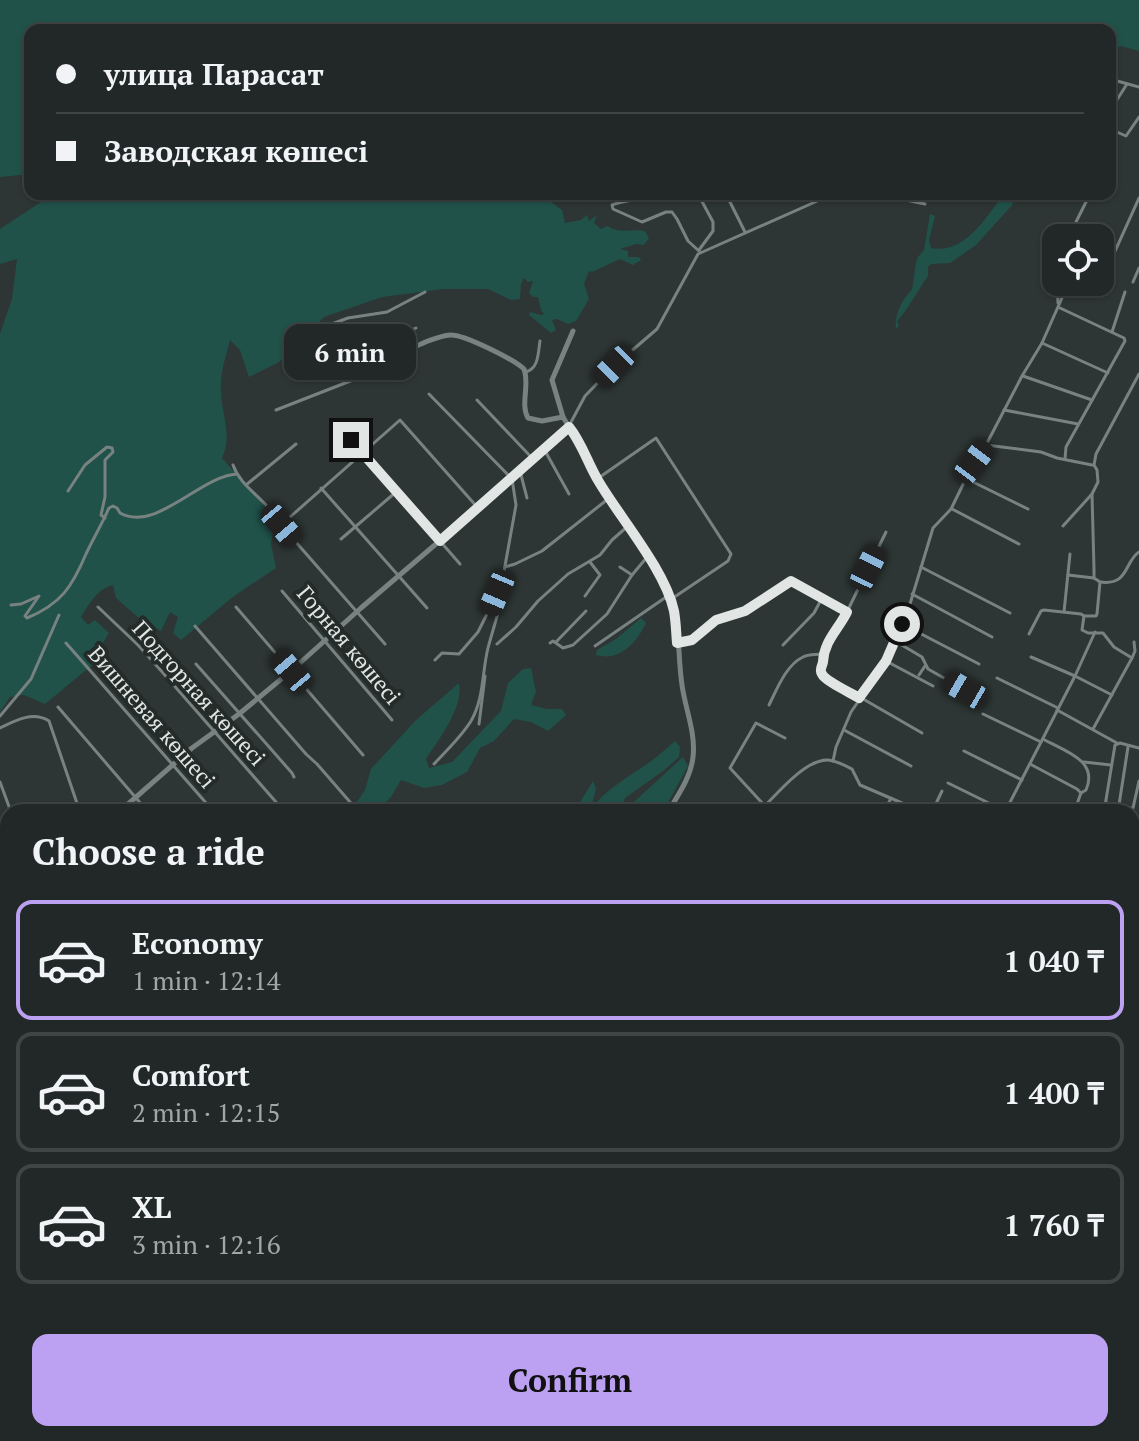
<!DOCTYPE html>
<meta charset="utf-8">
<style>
:root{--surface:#222827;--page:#2e3433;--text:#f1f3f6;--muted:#a2a6a7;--line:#3f4444;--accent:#bca0f2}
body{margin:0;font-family:"PT Serif",serif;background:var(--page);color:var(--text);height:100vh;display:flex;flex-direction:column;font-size:30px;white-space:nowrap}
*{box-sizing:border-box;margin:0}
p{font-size:26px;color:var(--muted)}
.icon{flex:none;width:44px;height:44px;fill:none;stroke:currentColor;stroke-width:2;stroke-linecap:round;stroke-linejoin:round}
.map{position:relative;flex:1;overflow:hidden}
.drawer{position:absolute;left:0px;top:804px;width:1140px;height:638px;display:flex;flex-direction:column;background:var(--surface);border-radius:24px 24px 0 0;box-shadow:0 2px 6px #0004,0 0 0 2px var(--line)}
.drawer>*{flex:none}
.banner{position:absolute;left:24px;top:24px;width:1092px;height:176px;border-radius:16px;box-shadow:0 2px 6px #0004,0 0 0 2px var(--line);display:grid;align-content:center;height:176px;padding:0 32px;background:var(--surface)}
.tools{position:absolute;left:1042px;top:224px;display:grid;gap:16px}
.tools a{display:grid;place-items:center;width:72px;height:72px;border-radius:16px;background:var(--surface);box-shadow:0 2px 6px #0004,0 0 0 2px var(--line);font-size:40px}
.end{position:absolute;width:36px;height:36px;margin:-18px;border:10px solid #e1e6e5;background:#111;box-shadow:0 0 0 4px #111}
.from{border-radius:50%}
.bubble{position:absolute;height:56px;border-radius:16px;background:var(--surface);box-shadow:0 2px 6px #0004,0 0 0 2px var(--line);font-size:26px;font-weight:800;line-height:56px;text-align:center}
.car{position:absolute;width:24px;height:48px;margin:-24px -12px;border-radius:10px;box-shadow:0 0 6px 2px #0007;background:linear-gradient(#222 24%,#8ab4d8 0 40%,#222 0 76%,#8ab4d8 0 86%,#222 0)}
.banner b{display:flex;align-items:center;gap:28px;height:76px;font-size:30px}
.banner b+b{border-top:2px solid var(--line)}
.banner i{width:20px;height:20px;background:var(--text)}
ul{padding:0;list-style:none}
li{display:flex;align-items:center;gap:24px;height:120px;margin:0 16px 12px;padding:0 16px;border:4px solid var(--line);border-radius:16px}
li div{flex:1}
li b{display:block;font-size:30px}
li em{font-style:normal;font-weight:800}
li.on{border-color:var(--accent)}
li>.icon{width:72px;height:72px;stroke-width:1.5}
h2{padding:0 32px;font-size:36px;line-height:96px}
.primary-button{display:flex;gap:16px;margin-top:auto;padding:16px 32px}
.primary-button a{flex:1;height:92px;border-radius:16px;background:var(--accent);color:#111;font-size:32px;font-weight:800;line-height:92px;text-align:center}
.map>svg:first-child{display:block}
</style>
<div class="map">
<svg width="1139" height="1441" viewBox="0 0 1139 1441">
<rect width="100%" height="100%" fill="#2d3634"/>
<g fill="#20524a">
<path d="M0,0H1139V51L1121,46L1110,51V30H30V174L0,177Z"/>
<path d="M57,194H545L551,202L562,210L565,223L581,220L587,215L589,221L597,215L594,223L601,229L607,226C623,235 630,228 645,231L649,238L644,245L636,244L620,249L628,251V257H639L641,260L633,265L620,259L592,272L589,271L584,284L589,299L576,321L568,324L557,319L552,320L556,330L551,333L529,315L530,312L541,315L544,314L541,310L538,297H533L529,293L533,281L528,282L524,278L521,284L520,299L511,300L488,289H443L382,297L324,317L279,362L249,377L240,350L230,340C226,356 220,373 221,390C221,414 233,435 222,458L267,509L274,527L271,544L276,568L234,596L181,640L173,633L178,617L170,612L161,631L140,619L116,598L113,585C97,589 89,604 81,617L88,625L95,620L109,633L100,648L103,656L45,704L24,695L10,697L0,712V334L12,299L17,259L0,264V229L38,204Z"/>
<path d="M1004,194H1007L1013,204L976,245L950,263L931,264L928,267V276C917,291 910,307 897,321L899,326L896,329C894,315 902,299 912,290L916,263L918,257L924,250L930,214L935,216L929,240L931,248C965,255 986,217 1004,194Z"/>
<path d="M641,618L646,623C637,642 620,662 596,655L597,650L616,639Z"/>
<path d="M531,668L536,692L531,705L547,709H562L566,715L548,731L531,722L514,719L494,741L480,748L467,772L442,785L424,788L401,780L391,797L376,812H350L365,790L371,769L416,720L459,683C464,707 439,739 426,759L429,768L452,762L501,711L508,683L523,669Z"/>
<path d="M675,741L680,747L679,757L663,771L625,798L621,812H569L571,807L579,804L593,781L596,788L593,801L588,808L593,807C607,789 625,779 644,766C655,759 665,750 675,741Z"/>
<path d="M683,757L688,766L663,812H623Z"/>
<path d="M133,1434H258L253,1441H139Z"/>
</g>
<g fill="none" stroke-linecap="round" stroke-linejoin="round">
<g stroke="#1b6f63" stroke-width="6">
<path d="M1132,1381L1139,1372"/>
<path d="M1091,1441L1093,1434"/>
</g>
<g stroke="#788280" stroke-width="3">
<path d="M1110,79L1139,87"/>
<path d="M1113,106L1127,84"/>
<path d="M1110,129L1126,136L1139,117"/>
<path d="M651,194C636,201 627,200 612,205L613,209L642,222L666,212H672L677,219L688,241L699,251"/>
<path d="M698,194L713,222V231L699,250"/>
<path d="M726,194L745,232"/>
<path d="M877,194L925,204"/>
<path d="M1068,238L1090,194"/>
<path d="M1107,269L1139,198"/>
<path d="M1057,282L1058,303"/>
<path d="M1133,282L1139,268"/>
<path d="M1060,308L1124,338L1125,341L1066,447L1065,459"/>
<path d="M416,328L376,346L365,355L310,361L311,358L322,349L329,325L348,318L387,312L425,292"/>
<path d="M1112,332L1125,292"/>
<path d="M1042,343L1108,373"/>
<path d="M365,355L388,362"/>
<path d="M286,372L310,361"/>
<path d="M526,372C539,368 538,353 540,341"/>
<path d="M1023,376L1092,400"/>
<path d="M429,394L512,479L516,505L503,577L490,608L478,632L459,654L442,653L435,660"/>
<path d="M477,400L533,459"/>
<path d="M276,410L358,378L372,368L388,362"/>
<path d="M1004,410L1078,424"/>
<path d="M570,424L585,396L614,366L657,329L698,254L833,194"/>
<path d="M340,426L460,564"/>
<path d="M986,445L1041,452L1057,458L1092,465"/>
<path d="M544,449L569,494"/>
<path d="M233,465C239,482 254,492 266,505C272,512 272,519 281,525L385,644"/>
<path d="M520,471L527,498"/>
<path d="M597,479L656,438L731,554L728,561L670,600"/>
<path d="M967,479L1028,509"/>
<path d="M246,485L296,444"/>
<path d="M321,488L427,608"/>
<path d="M68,491L85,465L107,447L112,448L113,452L105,460V497L101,515L105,518"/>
<path d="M952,509L1019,544"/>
<path d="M281,525L400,420L478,508"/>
<path d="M1063,526L1092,494"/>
<path d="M341,539L396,492"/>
<path d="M505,567L515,564L542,551L608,499"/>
<path d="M620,567L632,575"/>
<path d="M921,567L1010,613"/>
<path d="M1068,575L1094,578"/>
<path d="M1100,582C1129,586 1124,562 1139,552"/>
<path d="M282,591L392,720"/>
<path d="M912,594L992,637"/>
<path d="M585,596L600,575L590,562"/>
<path d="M11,605L21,604L39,596L25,616L27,618C61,604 72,587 86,554C93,539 102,524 109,508L113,506L117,508L120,513C156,533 200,476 237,474"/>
<path d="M98,607L138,645L164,674L276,802"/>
<path d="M236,607L363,755"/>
<path d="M1064,612L1070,554"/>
<path d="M902,624L979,664"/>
<path d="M195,626L306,754L317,764L350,802"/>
<path d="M1029,634L1041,611L1044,610L1081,614L1084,616"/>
<path d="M895,641L922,657L928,669L965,690"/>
<path d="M556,642L586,611"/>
<path d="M680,642L692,640L716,620L745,611L791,581L847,612"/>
<path d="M66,643L214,812"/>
<path d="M550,643L553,641L563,648L573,645L607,614L632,575L648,556"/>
<path d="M497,644L516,627L538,601L568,574L600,555L612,540L628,526"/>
<path d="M783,645L814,613L822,598"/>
<path d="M595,646L669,595"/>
<path d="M822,655L821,670L825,677L922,733"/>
<path d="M1031,657L1075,676L1112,695"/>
<path d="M1132,658L1135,651L1134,642"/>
<path d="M886,661L933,686"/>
<path d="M196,664L292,773L294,777"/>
<path d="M919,675L925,666"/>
<path d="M997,678L1058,708"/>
<path d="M769,705C777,689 786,665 803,657C808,654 816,655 822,654L830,636L842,622L886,532"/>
<path d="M58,707L148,812"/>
<path d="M1057,710L1117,743"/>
<path d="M983,714L1041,742"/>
<path d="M0,716L31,679L59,615"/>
<path d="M479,724L485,676"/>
<path d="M0,728C16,720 33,711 49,721L80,812"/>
<path d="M1093,729L1132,658L1114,647L1103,633H1088L1082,630L1084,616H1096L1097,614L1100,582L1094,578V569L1092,494L1098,482L1097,470L1094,465L1096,454L1139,374"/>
<path d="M844,730L911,766"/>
<path d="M1043,739C1064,751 1099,760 1086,790L1081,793L1074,812"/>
<path d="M964,751L1022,780"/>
<path d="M833,761L836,747L851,712L886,661L895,641L910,604L933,528L951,509L974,462L986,445L1022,376L1042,343L1069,282"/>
<path d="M1084,762L1111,765"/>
<path d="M434,764C446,751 461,737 471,721C484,699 482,672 488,648C494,625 502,605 504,581"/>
<path d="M1030,764L1077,789L1081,793"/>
<path d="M0,782L11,812"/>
<path d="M948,783L1005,811"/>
<path d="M1106,803L1119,805L1128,747"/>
<path d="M764,805L730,768L756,723L785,738"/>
<path d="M785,807V812"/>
<path d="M443,809L452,804L467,812"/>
<path d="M413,812L425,804L442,810"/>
<path d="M759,812C775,796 804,760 827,760C835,760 844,765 852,769L860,785L923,812"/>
<path d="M884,812L891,798"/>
<path d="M932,812L942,791"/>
<path d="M1005,812L1075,676L1095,632"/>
<path d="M1094,812H1095"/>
<path d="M1107,812L1105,806L1115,745L1120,743L1139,748"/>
<path d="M1116,812L1118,808H1133L1139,781"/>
<path d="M1132,938L1139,936"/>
<path d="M0,943L8,938"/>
<path d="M1132,975L1139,979"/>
<path d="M0,1034L8,1039"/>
<path d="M1132,1036L1139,1020"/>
<path d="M1132,1076L1133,1077"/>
<path d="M0,1131L8,1119"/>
<path d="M1132,1142L1139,1118"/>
<path d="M0,1149L8,1153"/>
<path d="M0,1226L8,1210"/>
<path d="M0,1265L6,1255"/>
<path d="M0,1277L8,1282"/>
<path d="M1132,1288L1136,1315L1132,1332"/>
<path d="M0,1301L8,1294"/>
<path d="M0,1310L8,1303"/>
<path d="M487,1434L500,1441"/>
<path d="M614,1434L630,1441"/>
<path d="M728,1434L743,1441"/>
<path d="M834,1434L850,1441"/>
<path d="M944,1434L960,1441"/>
<path d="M97,1441L99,1434"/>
<path d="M258,1441L264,1434"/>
<path d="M315,1441L316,1434"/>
<path d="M776,1441L779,1434"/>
<path d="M863,1441L866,1434"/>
<path d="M1072,1441L1074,1434"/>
</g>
<g stroke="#788280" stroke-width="5">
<path d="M388,362C401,360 408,349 421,344C427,341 444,335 451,335C465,335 513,359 524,369C530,385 520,404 528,418L542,421L563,417C576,438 586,460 598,481C622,522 659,560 673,606C680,631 678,659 682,685C685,708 696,733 693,757C691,777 678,795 668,812"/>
<path d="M563,417L552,380L573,331"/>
<path d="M119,812L192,748L239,714L291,671L361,608L512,479L569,427"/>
<path d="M0,891L8,887"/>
<path d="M1132,905L1139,894"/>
<path d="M1132,1253L1139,1250"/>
<path d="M535,1441L542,1434"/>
<path d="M692,1441L695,1434"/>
<path d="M1039,1441L1042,1434"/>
</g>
</g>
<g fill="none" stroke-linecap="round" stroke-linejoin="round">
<path stroke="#e1e6e5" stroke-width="10" d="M351,440L440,541L569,427C582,443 588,464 599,482C621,519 665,570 674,611C676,622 676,632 677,643L692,640L716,620L745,611L791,581L847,612C838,630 824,641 823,662C822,667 819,670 822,674C825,681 851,693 859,698L886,661L902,624"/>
</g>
<g text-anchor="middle" stroke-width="8" stroke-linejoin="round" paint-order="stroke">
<g font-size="22" fill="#e1e6e5" stroke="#242c2a">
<text transform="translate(349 645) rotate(50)" y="8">Горная көшесі</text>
<text transform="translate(199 693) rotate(48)" y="8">Подгорная көшесі</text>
<text transform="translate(152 717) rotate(49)" y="8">Вишневая көшесі</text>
</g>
</g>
</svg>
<div class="tools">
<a><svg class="icon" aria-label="locate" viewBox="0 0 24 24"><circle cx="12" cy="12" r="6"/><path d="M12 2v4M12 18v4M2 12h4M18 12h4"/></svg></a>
</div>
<i class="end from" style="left:902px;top:624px"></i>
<i class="end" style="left:351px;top:440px"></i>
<div class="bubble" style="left:284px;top:324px;width:132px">6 min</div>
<i class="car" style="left:614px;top:366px;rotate:225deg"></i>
<i class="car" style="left:974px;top:462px;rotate:37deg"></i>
<i class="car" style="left:281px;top:525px;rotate:140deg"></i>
<i class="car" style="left:868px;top:568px;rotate:26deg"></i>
<i class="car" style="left:497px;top:593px;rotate:203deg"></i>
<i class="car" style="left:291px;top:671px;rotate:320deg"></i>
<i class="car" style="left:965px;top:690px;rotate:300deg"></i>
<div class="banner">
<b><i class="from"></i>улица Парасат</b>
<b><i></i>Заводская көшесі</b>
</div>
<section class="drawer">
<h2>Choose a ride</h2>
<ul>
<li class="on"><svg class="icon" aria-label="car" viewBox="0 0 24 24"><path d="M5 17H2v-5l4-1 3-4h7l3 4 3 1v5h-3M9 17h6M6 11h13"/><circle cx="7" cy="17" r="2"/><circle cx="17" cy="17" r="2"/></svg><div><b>Economy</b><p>1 min · 12:14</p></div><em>1 040 ₸</em></li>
<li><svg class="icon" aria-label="car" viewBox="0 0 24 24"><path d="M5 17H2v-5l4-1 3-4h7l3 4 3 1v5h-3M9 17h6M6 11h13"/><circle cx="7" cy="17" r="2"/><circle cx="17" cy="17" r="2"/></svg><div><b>Comfort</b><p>2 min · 12:15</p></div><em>1 400 ₸</em></li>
<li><svg class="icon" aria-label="car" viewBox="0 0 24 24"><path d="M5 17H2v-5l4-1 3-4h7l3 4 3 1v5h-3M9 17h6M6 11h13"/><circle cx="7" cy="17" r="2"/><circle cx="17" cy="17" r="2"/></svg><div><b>XL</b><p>3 min · 12:16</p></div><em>1 760 ₸</em></li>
</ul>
<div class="primary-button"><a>Confirm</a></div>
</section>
</div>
